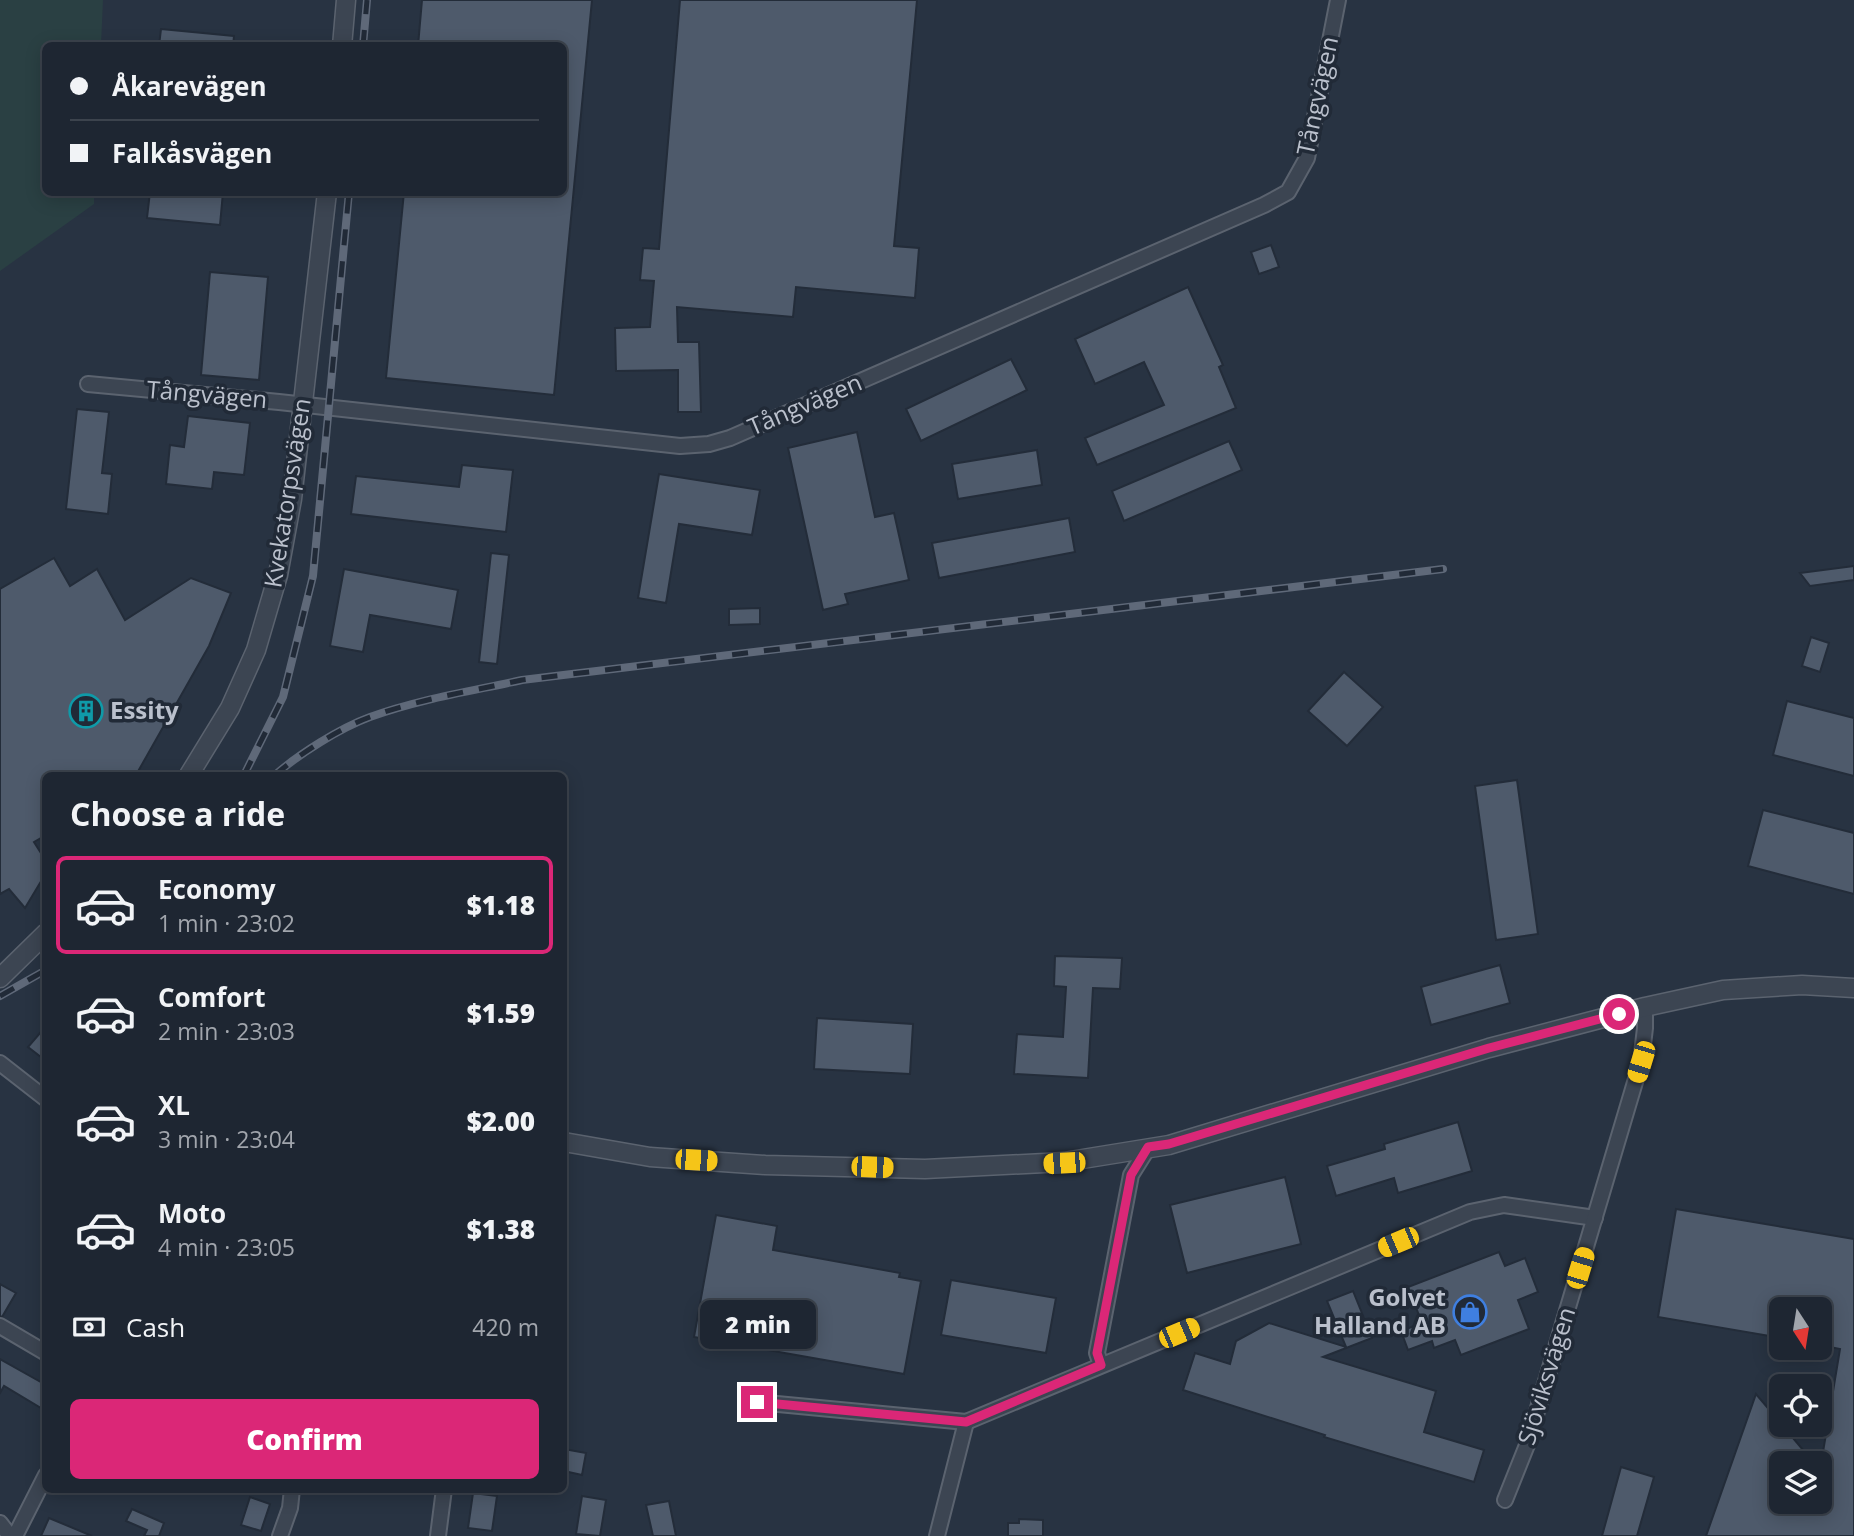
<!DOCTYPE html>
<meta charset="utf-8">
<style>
:root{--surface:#1e2632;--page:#2b323e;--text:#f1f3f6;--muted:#a1a5ac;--line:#3c434d;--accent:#db2777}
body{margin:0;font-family:"Open Sans",sans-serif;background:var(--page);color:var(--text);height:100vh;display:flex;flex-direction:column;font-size:26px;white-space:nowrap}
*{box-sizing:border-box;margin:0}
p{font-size:23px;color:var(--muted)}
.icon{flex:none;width:38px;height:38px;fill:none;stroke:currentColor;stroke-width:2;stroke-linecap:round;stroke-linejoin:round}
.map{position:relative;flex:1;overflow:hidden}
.panel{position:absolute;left:42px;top:772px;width:525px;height:721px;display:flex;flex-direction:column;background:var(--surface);border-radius:10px;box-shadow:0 4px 18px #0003,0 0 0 2px var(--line)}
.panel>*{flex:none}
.guide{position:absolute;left:42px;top:42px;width:525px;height:154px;border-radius:10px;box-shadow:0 4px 18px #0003,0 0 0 2px var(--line);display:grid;align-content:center;height:154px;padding:0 28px;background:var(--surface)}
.needle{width:46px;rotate:168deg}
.fabs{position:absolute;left:1769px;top:1297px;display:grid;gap:14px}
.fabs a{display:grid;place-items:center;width:63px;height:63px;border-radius:10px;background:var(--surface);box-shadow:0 4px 18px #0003,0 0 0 2px var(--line);font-size:35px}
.end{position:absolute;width:32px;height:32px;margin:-16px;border:9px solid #db2777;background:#fff;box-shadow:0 0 0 4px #fff}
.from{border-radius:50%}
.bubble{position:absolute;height:49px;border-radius:10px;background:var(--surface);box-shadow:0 4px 18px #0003,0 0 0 2px var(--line);font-size:23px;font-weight:800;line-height:49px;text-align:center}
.car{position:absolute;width:21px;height:42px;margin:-21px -10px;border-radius:9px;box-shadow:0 0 5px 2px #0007;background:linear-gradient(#f5c518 24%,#345 0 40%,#f5c518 0 76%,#345 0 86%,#f5c518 0)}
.guide b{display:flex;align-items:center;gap:24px;height:66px;font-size:26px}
.guide b+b{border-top:2px solid var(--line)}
.guide i{width:18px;height:18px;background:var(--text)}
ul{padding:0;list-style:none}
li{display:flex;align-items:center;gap:21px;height:98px;margin:0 14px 10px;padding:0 14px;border:4px solid transparent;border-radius:10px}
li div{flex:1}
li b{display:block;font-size:26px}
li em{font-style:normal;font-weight:800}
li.selected{border-color:var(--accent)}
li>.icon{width:63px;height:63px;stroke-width:1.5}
h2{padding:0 28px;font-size:32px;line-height:84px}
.pay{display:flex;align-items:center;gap:18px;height:77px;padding:0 28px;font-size:26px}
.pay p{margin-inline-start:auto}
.primary-button{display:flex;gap:14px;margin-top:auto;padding:14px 28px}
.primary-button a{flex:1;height:80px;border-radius:10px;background:var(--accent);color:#fff;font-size:28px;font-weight:800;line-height:80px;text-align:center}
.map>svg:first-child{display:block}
</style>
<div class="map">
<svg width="1854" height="1536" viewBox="0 0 1854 1536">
<rect width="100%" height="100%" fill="#283342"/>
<path fill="#2a4043" d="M0,0H103L101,45L46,46V192L94,193V204L0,271Z"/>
<g fill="#4e5a6b" stroke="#232c39" stroke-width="2">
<path d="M422,0H592L554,395L386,378L404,192H564V46H418Z"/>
<path d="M680,0H917L894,246L919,248L915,298L796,287L793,317L677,307L678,342H699L701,412H678V370L616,371L615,328L650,327L654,281L640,280L643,248L659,249Z"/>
<path d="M161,29L234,36L233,46H159Z"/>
<path d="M150,192H223L220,225L147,218Z"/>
<path d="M1271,245L1279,267L1259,274L1251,252Z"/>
<path d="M210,272L268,277L259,380L201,375Z"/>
<path d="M1188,287L1223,365L1219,367L1236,408L1097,465L1085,438L1164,405L1144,362L1095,384L1075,339Z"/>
<path d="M1011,359L1027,390L921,441L906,409Z"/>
<path d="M77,409L109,412L102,473L112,474L108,514L66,509Z"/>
<path d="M188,416L250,423L244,475L214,472L212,489L166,484L170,445L184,447Z"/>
<path d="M857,432L875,517L894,513L909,580L845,594L848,604L823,610L788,448Z"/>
<path d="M1229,441L1242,470L1124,521L1112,491Z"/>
<path d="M1037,450L1042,485L958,499L952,464Z"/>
<path d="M462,465L513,470L506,532L351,514L356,476L459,487Z"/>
<path d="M659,474L760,490L752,535L679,524L666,603L638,598Z"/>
<path d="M1069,518L1075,552L939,578L932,543Z"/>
<path d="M491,553L509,555L497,664L479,662Z"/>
<path d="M54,558L70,586L97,569L125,620L191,578L231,593L209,646L136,775H46V835L34,842L46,861V873L25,908L9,889L0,894V589Z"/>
<path d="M1854,566V580L1810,586L1800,573Z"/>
<path d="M344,569L458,590L451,629L370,615L363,652L330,646Z"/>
<path d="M760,608V624L729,625V609Z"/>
<path d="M1811,637L1829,643L1820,672L1802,666Z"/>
<path d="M1344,672L1383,707L1347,746L1308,711Z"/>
<path d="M1787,701L1854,718V776L1773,755Z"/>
<path d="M1517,780L1538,934L1496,940L1475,786Z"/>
<path d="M1763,810L1854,833V894L1748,866Z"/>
<path d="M1055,956L1122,958L1120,989L1093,988L1088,1078L1014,1074L1017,1034L1063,1037L1066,987L1054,986Z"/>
<path d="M1500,965L1510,1003L1431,1025L1421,987Z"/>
<path d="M817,1018L913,1024L910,1074L814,1069Z"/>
<path d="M46,1026V1061L28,1047Z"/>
<path d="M1458,1122L1472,1171L1398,1193L1394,1178L1336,1196L1327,1166L1385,1149L1384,1144Z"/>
<path d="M1285,1177L1301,1244L1187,1273L1170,1205Z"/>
<path d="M1676,1209L1854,1239V1536H1706L1756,1394L1814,1463H1782V1502H1820V1470L1840,1349L1820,1345V1309H1782V1338L1658,1317Z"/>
<path d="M716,1215L777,1226L773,1250L900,1273L899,1277L921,1281L904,1374L694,1337Z"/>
<path d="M1499,1252L1505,1266L1525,1258L1538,1292L1518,1300L1529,1329L1461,1355L1455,1340L1434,1348L1432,1341L1408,1350L1401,1331L1422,1323L1408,1287Z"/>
<path d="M951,1280L1056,1298L1046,1353L941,1335Z"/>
<path d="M0,1284L16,1293L2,1317L0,1316Z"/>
<path d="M1353,1291L1372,1338L1323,1357L1436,1391L1424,1432L1484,1450L1474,1482L1324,1437L1325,1435L1183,1390L1195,1353L1230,1364L1236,1341L1269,1323L1346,1347L1327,1301Z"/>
<path d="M0,1359L46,1385V1411L4,1386L0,1393Z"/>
<path d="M564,1449L586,1453L582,1475L564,1471Z"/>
<path d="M1621,1467L1654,1477L1637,1536H1602Z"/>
<path d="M473,1493L497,1496L492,1531L468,1528Z"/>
<path d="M582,1496L606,1500L600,1536L576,1534Z"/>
<path d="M250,1497L270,1504L261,1531L241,1525Z"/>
<path d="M669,1501L676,1536H653L646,1505Z"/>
<path d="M132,1509L164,1523L159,1536H144L147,1530L126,1521Z"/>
<path d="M49,1518L92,1536H41Z"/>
<path d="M1019,1519L1043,1520V1536H1008V1523H1019Z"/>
</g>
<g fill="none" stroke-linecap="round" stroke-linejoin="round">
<defs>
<g id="minor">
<path d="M88,384L279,402L680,446L709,444L730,438L1264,205L1288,192L1307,158L1338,0"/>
<path d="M0,1063L46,1099"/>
<path d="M0,1326L46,1353"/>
<path d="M1101,1365L1097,1353L1131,1175L1148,1148"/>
<path d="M757,1402L966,1422L1470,1212L1504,1205L1595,1218"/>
<path d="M1505,1500L1527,1445L1641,1062L1645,1028V1007"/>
<path d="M0,1523L10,1536"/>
<path d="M15,1536L46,1475"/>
<path d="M280,1536L290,1508L292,1489"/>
<path d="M438,1536L444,1489"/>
<path d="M937,1536L966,1422"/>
</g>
<g id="tertiary">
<path d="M342,46L346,0"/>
<path d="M189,775L230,708L256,650L278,575L292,499L327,192"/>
<path d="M0,978L46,933"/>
<path d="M564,1142L650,1157L765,1165L925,1169L1064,1162L1169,1145L1489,1048L1645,1007L1723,990L1802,985L1854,988"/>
</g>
</defs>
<use href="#minor" stroke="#5b636f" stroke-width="18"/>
<use href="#tertiary" stroke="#5b636f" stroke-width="21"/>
<use href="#minor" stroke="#3c4552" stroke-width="14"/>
<use href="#tertiary" stroke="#3c4552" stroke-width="18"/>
<defs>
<g id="rail">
<path d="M363,46L367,0"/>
<path d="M244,775L283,697L313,576L349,192"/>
<path d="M275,775C299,754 340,728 370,717C419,699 472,691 522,680L1443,569"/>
<path d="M0,996L46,970"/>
</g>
</defs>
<use href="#rail" stroke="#5f6979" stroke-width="8"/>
<use href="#rail" stroke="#212a37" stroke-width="5" stroke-dasharray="16" stroke-linecap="butt"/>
</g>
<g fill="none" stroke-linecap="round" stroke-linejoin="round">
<path stroke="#db2777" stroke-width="9" d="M757,1402L966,1422L1101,1365L1097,1353L1131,1175L1148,1147L1169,1144L1489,1048L1619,1014"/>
</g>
<defs>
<symbol id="building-ring" viewBox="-11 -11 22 22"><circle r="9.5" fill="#212a37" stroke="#0f9aa8" stroke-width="1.5"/><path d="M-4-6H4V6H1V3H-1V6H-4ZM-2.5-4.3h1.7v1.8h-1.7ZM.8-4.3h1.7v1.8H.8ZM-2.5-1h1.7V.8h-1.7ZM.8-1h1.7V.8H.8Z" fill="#0f9aa8"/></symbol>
<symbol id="shop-ring" viewBox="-11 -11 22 22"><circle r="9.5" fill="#212a37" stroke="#3f7fe0" stroke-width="1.5"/><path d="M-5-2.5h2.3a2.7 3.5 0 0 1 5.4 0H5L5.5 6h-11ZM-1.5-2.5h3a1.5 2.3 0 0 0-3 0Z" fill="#3f7fe0"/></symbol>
</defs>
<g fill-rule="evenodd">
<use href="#building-ring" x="67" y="692" width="38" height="38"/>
<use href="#shop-ring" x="1451" y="1293" width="38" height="38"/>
</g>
<g text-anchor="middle" stroke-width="7" stroke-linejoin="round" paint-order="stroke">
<g font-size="24" fill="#bac0cc" stroke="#212a37">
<text transform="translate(1318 96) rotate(-78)" y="8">Tångvägen</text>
<text transform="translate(207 395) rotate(5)" y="8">Tångvägen</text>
<text transform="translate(805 405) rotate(-23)" y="8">Tångvägen</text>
<text transform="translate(288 493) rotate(-81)" y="8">Kvekatorpsvägen</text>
<text transform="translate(1547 1376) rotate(-73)" y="8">Sjöviksvägen</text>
</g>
<g font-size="24" font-weight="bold" fill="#bac0cc" stroke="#212a37" text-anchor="start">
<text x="110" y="719">Essity</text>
<text x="1446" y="1306" text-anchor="end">Golvet<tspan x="1446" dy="28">Halland AB</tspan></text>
</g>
</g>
</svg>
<div class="fabs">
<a><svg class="needle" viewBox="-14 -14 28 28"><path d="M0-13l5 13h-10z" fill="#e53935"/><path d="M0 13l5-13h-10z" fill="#a1a5ac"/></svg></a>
<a><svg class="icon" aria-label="locate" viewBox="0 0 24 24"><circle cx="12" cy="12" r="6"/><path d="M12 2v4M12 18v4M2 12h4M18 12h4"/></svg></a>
<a><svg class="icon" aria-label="layers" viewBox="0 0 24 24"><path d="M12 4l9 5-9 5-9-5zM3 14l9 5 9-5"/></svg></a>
</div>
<i class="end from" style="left:1619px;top:1014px"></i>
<i class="end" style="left:757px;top:1402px"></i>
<div class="bubble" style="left:700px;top:1300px;width:116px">2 min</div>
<i class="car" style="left:1641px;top:1062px;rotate:197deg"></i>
<i class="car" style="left:696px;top:1160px;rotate:93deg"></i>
<i class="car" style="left:1064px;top:1163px;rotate:267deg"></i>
<i class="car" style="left:872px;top:1167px;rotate:92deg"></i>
<i class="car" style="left:1398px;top:1242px;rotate:247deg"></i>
<i class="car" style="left:1580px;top:1268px;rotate:17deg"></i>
<i class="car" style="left:1179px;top:1333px;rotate:67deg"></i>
<div class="guide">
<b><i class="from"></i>Åkarevägen</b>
<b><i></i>Falkåsvägen</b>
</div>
<section class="panel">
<h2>Choose a ride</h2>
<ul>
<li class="selected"><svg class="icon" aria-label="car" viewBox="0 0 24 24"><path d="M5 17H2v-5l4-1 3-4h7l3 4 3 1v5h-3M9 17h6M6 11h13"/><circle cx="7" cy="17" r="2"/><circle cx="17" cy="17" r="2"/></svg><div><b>Economy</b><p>1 min · 23:02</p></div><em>$1.18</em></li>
<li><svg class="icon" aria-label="car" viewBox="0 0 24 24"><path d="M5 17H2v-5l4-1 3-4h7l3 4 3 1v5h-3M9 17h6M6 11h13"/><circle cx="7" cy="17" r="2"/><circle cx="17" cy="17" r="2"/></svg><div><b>Comfort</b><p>2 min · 23:03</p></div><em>$1.59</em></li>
<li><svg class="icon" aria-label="car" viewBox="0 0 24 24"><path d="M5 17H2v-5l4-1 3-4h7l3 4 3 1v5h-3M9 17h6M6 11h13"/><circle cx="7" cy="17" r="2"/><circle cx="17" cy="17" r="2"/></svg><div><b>XL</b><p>3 min · 23:04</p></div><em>$2.00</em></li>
<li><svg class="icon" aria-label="car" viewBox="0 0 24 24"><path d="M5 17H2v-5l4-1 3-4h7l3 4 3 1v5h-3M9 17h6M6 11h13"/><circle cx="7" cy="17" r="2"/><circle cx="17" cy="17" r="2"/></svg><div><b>Moto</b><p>4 min · 23:05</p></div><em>$1.38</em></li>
</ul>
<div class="pay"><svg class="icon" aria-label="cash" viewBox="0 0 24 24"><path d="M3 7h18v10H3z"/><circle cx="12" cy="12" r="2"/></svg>Cash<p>420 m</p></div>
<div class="primary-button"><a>Confirm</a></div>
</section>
</div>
